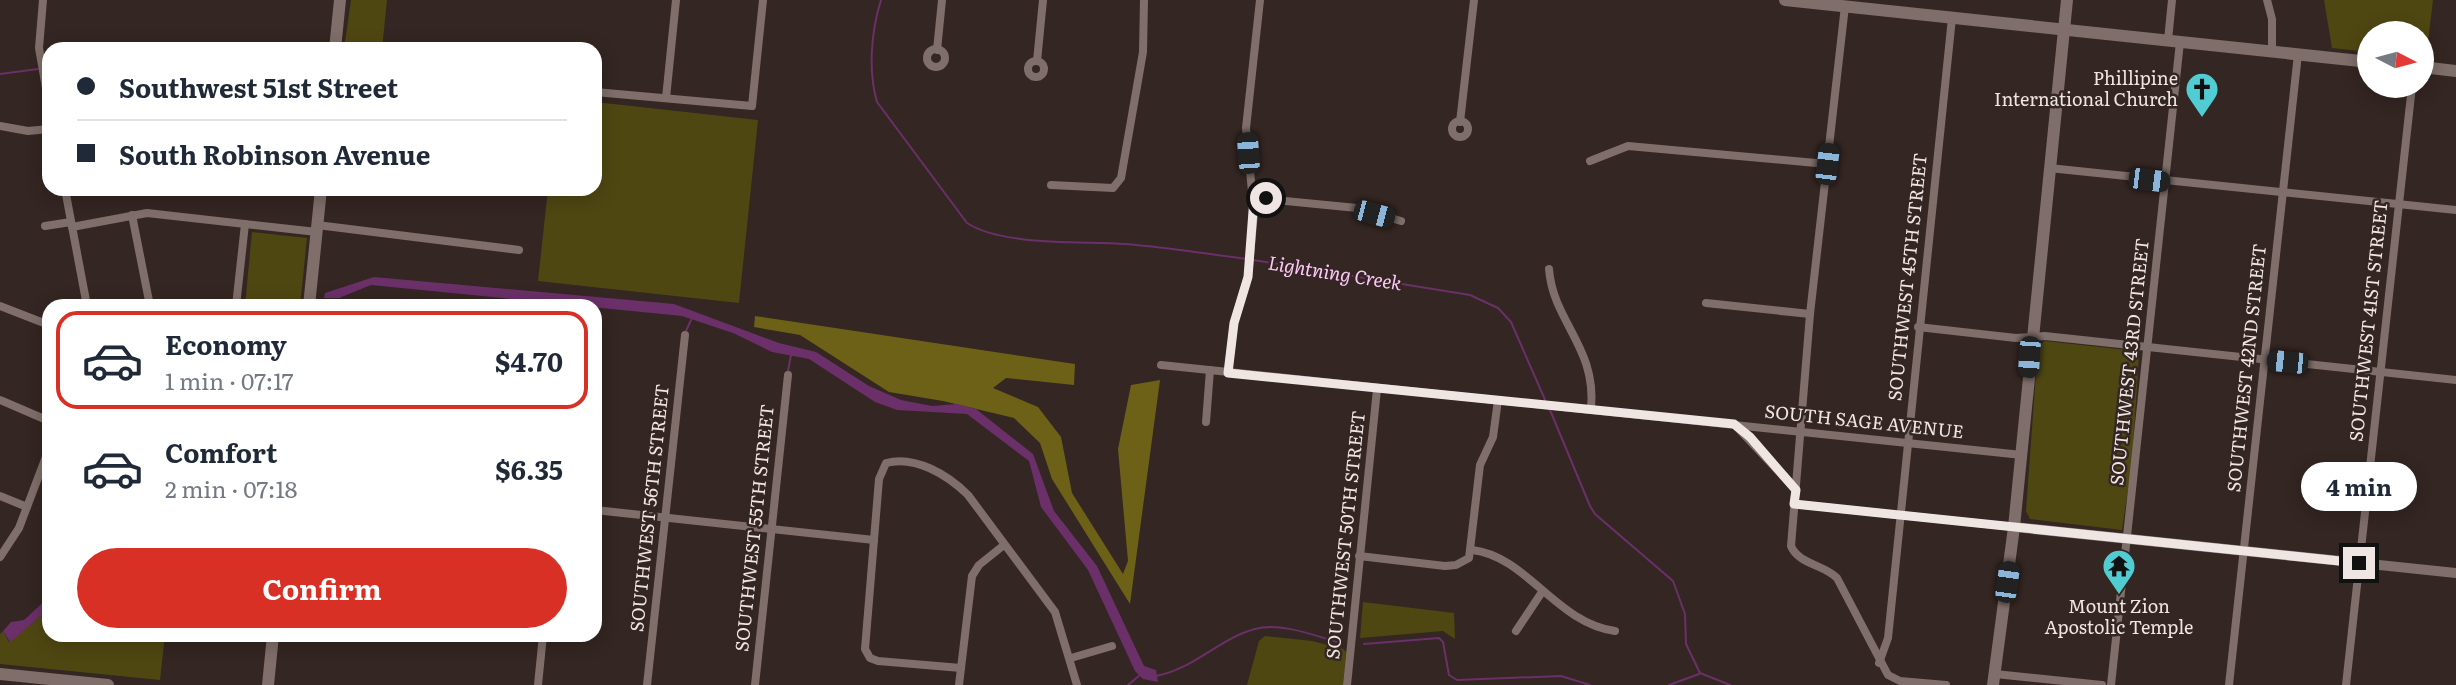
<!DOCTYPE html>
<meta charset="utf-8">
<style>
:root{--surface:#fff;--page:#f2f2f3;--text:#1f2937;--muted:#747a83;--line:#e0e1e3;--accent:#d93025}
body{margin:0;font-family:Literata,serif;background:var(--page);color:var(--text);height:100vh;display:flex;flex-direction:column;font-size:26px;white-space:nowrap}
*{box-sizing:border-box;margin:0}
p{font-size:23px;color:var(--muted)}
.icon{flex:none;width:38px;height:38px;fill:none;stroke:currentColor;stroke-width:2;stroke-linecap:round;stroke-linejoin:round}
.map{position:relative;flex:1;overflow:hidden}
.sheet{position:absolute;left:42px;top:299px;width:560px;height:343px;display:flex;flex-direction:column;background:var(--surface);border-radius:21px;box-shadow:0 4px 18px #0003}
.sheet>*{flex:none}
.guide{position:absolute;left:42px;top:42px;width:560px;height:154px;border-radius:21px;box-shadow:0 4px 18px #0003;display:grid;align-content:center;height:154px;padding:0 35px;background:var(--surface)}
.needle{width:46px;rotate:96deg}
.controls{position:absolute;left:2357px;top:21px;display:grid;gap:14px}
.controls a{display:grid;place-items:center;width:77px;height:77px;border-radius:50%;background:var(--surface);box-shadow:0 4px 18px #0003;font-size:35px}
.end{position:absolute;width:32px;height:32px;margin:-16px;border:9px solid #efe5e2;background:#111;box-shadow:0 0 0 4px #111}
.from{border-radius:50%}
.bubble{position:absolute;height:49px;border-radius:24px;background:var(--surface);box-shadow:0 4px 18px #0003;font-size:23px;font-weight:700;line-height:49px;text-align:center}
.car{position:absolute;width:21px;height:42px;margin:-21px -10px;border-radius:9px;box-shadow:0 0 5px 2px #0007;background:linear-gradient(#222 24%,#8ab4d8 0 40%,#222 0 76%,#8ab4d8 0 86%,#222 0)}
.guide b{display:flex;align-items:center;gap:24px;height:66px;font-size:26px}
.guide b+b{border-top:2px solid var(--line)}
.guide i{width:18px;height:18px;background:var(--text)}
ul{padding:12px 0 0;list-style:none}
li{display:flex;align-items:center;gap:21px;height:98px;margin:0 14px 10px;padding:0 21px;border:4px solid transparent;border-radius:21px}
li div{flex:1}
li b{display:block;font-size:26px}
li em{font-style:normal;font-weight:700}
li.active{border-color:var(--accent)}
li>.icon{width:63px;height:63px;stroke-width:1.5}
.primary-button{display:flex;gap:14px;margin-top:auto;padding:14px 35px}
.primary-button a{flex:1;height:80px;border-radius:42px;background:var(--accent);color:#fff;font-size:28px;font-weight:700;line-height:80px;text-align:center}
.map>svg:first-child{display:block}
</style>
<div class="map">
<svg width="2456" height="685" viewBox="0 0 2456 685">
<rect width="100%" height="100%" fill="#342622"/>
<g fill="#4f4712">
<path d="M351,0H387L382,49H344Z"/>
<path d="M2324,0H2433L2426,58H2422V33H2370L2369,52L2332,48Z"/>
<path d="M595,102L758,120L739,303L538,281L548,189H595Z"/>
<path d="M252,232L307,238L300,306H245Z"/>
<path d="M2045,341L2136,351L2139,355L2132,461L2122,530L2030,519L2026,511L2038,346Z"/>
<path d="M1363,602L1454,613L1455,639L1443,631L1360,638Z"/>
<path d="M49,609V635H165L160,680L0,664V634L3,631L9,642Z"/>
<path d="M1265,636L1312,641L1343,649L1346,652L1343,685H1247L1259,641Z"/>
</g>
<path fill="#6c6116" d="M755,316L1075,364L1074,385L1006,378L993,388L1038,407L1061,437L1072,493L1123,574L1128,561L1118,449L1131,385L1160,380L1130,604L1052,479L1040,443L1014,418L943,401L889,392L800,335L754,327Z"/>
<g fill="#6b2f69">
<path d="M374,277L674,304L779,343L816,352L869,386L901,400L932,406L957,404L976,409L1033,454L1054,511L1097,566L1144,666L1156,670L1158,682L1143,679L1135,671L1088,570L1041,507L1029,461L967,414L897,410L875,402L809,359L772,352L733,333L682,316L371,285L339,298H324L325,293Z"/>
<path d="M49,597V609L10,642L3,631L11,622L24,620Z"/>
</g>
<g fill="none" stroke-linecap="round" stroke-linejoin="round">
<g stroke="#6b2f69" stroke-width="2">
<path d="M881,0C871,32 868,71 877,102L967,223C1002,246 1081,241 1125,244C1165,247 1207,254 1247,259"/>
<path d="M0,74L38,69"/>
<path d="M1253,260L1470,295L1498,308L1511,322L1546,402"/>
<path d="M686,331L691,320"/>
<path d="M788,371L791,355"/>
<path d="M1550,410L1590,506L1595,514L1673,581L1685,614L1686,644L1700,673L1730,685"/>
<path d="M1364,644L1439,638L1443,642L1449,675L1457,680L1561,676L1590,685"/>
<path d="M1156,676C1194,669 1220,638 1255,629C1282,622 1315,636 1341,643"/>
<path d="M1128,685L1140,675"/>
<path d="M1669,685L1699,674"/>
</g>
<g stroke="#7f6e6a" stroke-width="8">
<path d="M43,0L39,48L49,105"/>
<path d="M2267,0L2272,19V52"/>
<path d="M1845,6L1810,314L1791,546C1798,564 1825,565 1837,578L1888,675L1900,681L1946,685"/>
<path d="M2168,40L2172,0"/>
<circle cx="936" cy="58" r="9"/>
<path d="M937,50L942,0"/>
<path d="M1037,61L1043,0"/>
<circle cx="1036" cy="69" r="8"/>
<path d="M595,92L752,106L763,0"/>
<path d="M666,98L676,0"/>
<circle cx="1460" cy="129" r="8"/>
<path d="M1460,122L1474,0"/>
<path d="M0,126L28,131L49,129"/>
<path d="M1590,161L1628,146L1827,164"/>
<path d="M2049,168L2456,210"/>
<path d="M1051,185L1113,188L1121,178L1143,52L1144,0"/>
<path d="M65,189L87,306"/>
<path d="M1254,198L1357,208L1401,221"/>
<path d="M132,215L150,306"/>
<path d="M317,225L519,250"/>
<path d="M45,226L71,222"/>
<path d="M72,227L147,213L317,232"/>
<path d="M1549,269C1553,322 1597,347 1591,409"/>
<path d="M1706,303L1810,314"/>
<path d="M0,306L49,325"/>
<path d="M236,306L245,224"/>
<path d="M1918,327L2016,338L2045,336L2456,380"/>
<path d="M1161,365L2022,455"/>
<path d="M1228,373L1234,323L1248,277L1254,213L1246,128L1260,0"/>
<path d="M0,400L49,421"/>
<path d="M1206,422L1210,370"/>
<path d="M1736,426L1796,490"/>
<path d="M0,496L27,507"/>
<path d="M1794,504L2014,527"/>
<path d="M595,510L874,540"/>
<path d="M1472,550C1527,556 1556,623 1615,631"/>
<path d="M1359,556L1445,566L1456,565L1469,558L1480,465L1493,437L1498,400"/>
<path d="M0,557L19,528L49,449"/>
<path d="M1516,631L1542,592"/>
<path d="M1071,658L1112,646"/>
<path d="M1879,663L1888,638L1952,18"/>
<path d="M961,668L878,661L870,658L865,649L879,479L886,463C915,455 948,475 968,495L1055,612L1077,685"/>
<path d="M1995,674L2102,685"/>
<path d="M538,685L543,635"/>
<path d="M647,685L685,335"/>
<path d="M755,685L788,375"/>
<path d="M959,685L972,576L979,565L1004,545"/>
<path d="M1347,685L1377,389"/>
<path d="M2111,685L2180,42"/>
<path d="M2229,685L2298,54"/>
<path d="M2346,685L2412,86"/>
</g>
<path stroke="#7f6e6a" stroke-width="10" d="M2014,527L2456,573"/>
<g stroke="#7f6e6a" stroke-width="12">
<path d="M1785,0L2370,62"/>
<path d="M335,49L340,0"/>
<path d="M2422,67L2456,71"/>
<path d="M309,306L321,189"/>
<path d="M0,674L108,685"/>
<path d="M268,685L273,635"/>
<path d="M1993,685L2014,527L2067,0"/>
</g>
</g>
<g fill="none" stroke-linecap="round" stroke-linejoin="round">
<path stroke="#efe5e2" stroke-width="9" d="M1266,198H1254L1248,277L1234,323L1228,373L1734,424L1750,437L1796,490L1794,504L2359,563"/>
</g>
<defs>
<symbol id="church-pin" viewBox="-11 -11 22 30"><path d="M0 17L-7.5 6A9.5 9.5 0 1 1 7.5 6Z" fill="#51ccd2" stroke="#342622"/><path d="M-1.2-6h2.4v3.5h3.3v2.4h-3.3V6h-2.4V-.1h-3.3v-2.4h3.3Z" fill="#111"/></symbol>
<symbol id="temple-pin" viewBox="-11 -11 22 30"><path d="M0 17L-7.5 6A9.5 9.5 0 1 1 7.5 6Z" fill="#51ccd2" stroke="#342622"/><path d="M0-6L5-2H3V0L6.5 2.5H4V6H1.5V3h-3V6H-4V2.5H-6.5L-3 0V-2H-5Z" fill="#111"/></symbol>
</defs>
<g fill-rule="evenodd">
<use href="#church-pin" x="2183" y="70" width="38" height="52"/>
<use href="#temple-pin" x="2100" y="547" width="38" height="52"/>
</g>
<g text-anchor="middle" stroke-width="5" stroke-linejoin="round" paint-order="stroke">
<g font-size="18" fill="#efe5e2" stroke="#342622" text-anchor="end">
<text x="2178" y="85">Phillipine<tspan x="2178" dy="21">International Church</tspan></text>
<text x="2119" y="613" text-anchor="middle">Mount Zion<tspan x="2119" dy="21">Apostolic Temple</tspan></text>
</g>
<g font-size="18" fill="#efe5e2" stroke="#342622">
<text transform="translate(1908 277) rotate(-84)" y="6">SOUTHWEST 45TH STREET</text>
<text transform="translate(2369 321) rotate(-84)" y="6">SOUTHWEST 41ST STREET</text>
<text transform="translate(2130 362) rotate(-84)" y="6">SOUTHWEST 43RD STREET</text>
<text transform="translate(2247 368) rotate(-84)" y="6">SOUTHWEST 42ND STREET</text>
<text transform="translate(1864 422) rotate(6)" y="6">SOUTH SAGE AVENUE</text>
<text transform="translate(650 508) rotate(-84)" y="6">SOUTHWEST 56TH STREET</text>
<text transform="translate(755 528) rotate(-84)" y="6">SOUTHWEST 55TH STREET</text>
<text transform="translate(1346 535) rotate(-84)" y="6">SOUTHWEST 50TH STREET</text>
</g>
<g font-size="19" font-style="italic" fill="#fcc7f9" stroke="#342622">
<text transform="translate(1335 273) rotate(9)" y="7">Lightning Creek</text>
</g>
</g>
</svg>
<div class="controls">
<a><svg class="needle" viewBox="-14 -14 28 28"><path d="M0-13l5 13h-10z" fill="#e53935"/><path d="M0 13l5-13h-10z" fill="#747a83"/></svg></a>
</div>
<i class="end from" style="left:1266px;top:198px"></i>
<i class="end" style="left:2359px;top:563px"></i>
<div class="bubble" style="left:2301px;top:462px;width:116px">4 min</div>
<i class="car" style="left:1248px;top:153px;rotate:356deg"></i>
<i class="car" style="left:1827px;top:164px;rotate:7deg"></i>
<i class="car" style="left:2149px;top:180px;rotate:97deg"></i>
<i class="car" style="left:1374px;top:214px;rotate:105deg"></i>
<i class="car" style="left:2029px;top:357px;rotate:184deg"></i>
<i class="car" style="left:2287px;top:362px;rotate:276deg"></i>
<i class="car" style="left:2007px;top:582px;rotate:8deg"></i>
<div class="guide">
<b><i class="from"></i>Southwest 51st Street</b>
<b><i></i>South Robinson Avenue</b>
</div>
<section class="sheet">
<ul>
<li class="active"><svg class="icon" aria-label="car" viewBox="0 0 24 24"><path d="M5 17H2v-5l4-1 3-4h7l3 4 3 1v5h-3M9 17h6M6 11h13"/><circle cx="7" cy="17" r="2"/><circle cx="17" cy="17" r="2"/></svg><div><b>Economy</b><p>1 min · 07:17</p></div><em>$4.70</em></li>
<li><svg class="icon" aria-label="car" viewBox="0 0 24 24"><path d="M5 17H2v-5l4-1 3-4h7l3 4 3 1v5h-3M9 17h6M6 11h13"/><circle cx="7" cy="17" r="2"/><circle cx="17" cy="17" r="2"/></svg><div><b>Comfort</b><p>2 min · 07:18</p></div><em>$6.35</em></li>
</ul>
<div class="primary-button"><a>Confirm</a></div>
</section>
</div>
